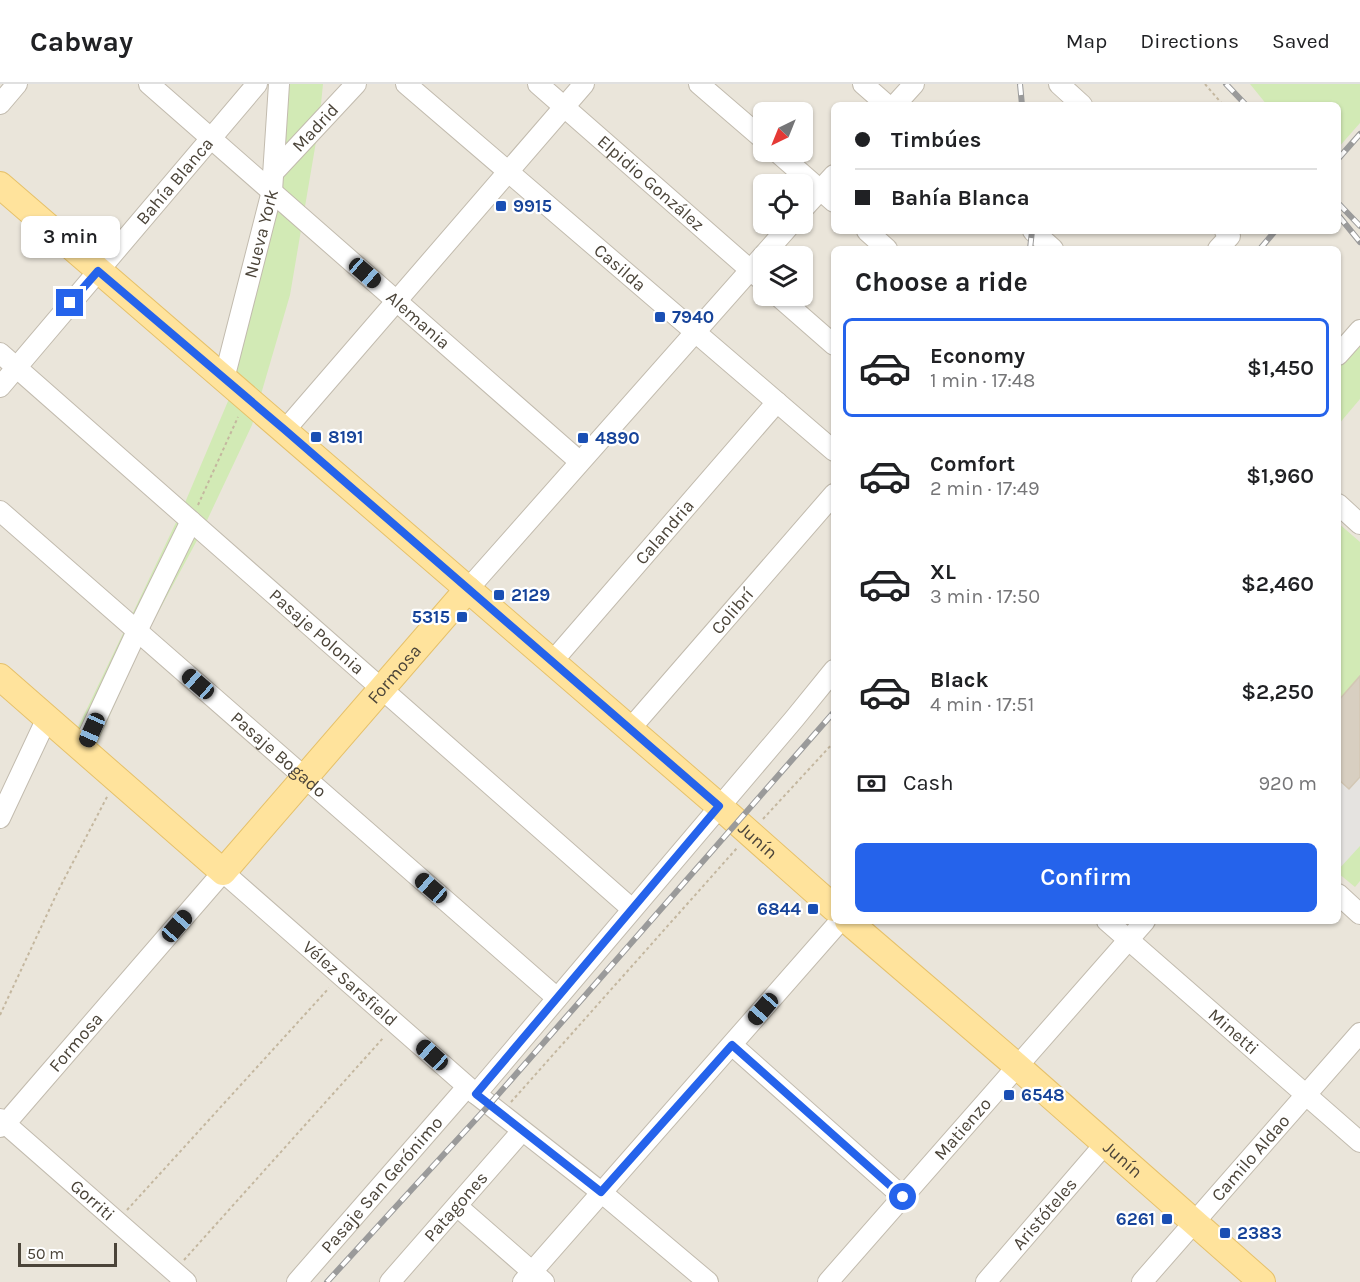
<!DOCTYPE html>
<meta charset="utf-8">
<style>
:root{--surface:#fff;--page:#f6f6f6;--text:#202124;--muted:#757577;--line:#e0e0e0;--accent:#2563eb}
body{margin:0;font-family:Karla,sans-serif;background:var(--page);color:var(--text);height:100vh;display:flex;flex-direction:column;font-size:22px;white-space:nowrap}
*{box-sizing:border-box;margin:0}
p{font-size:20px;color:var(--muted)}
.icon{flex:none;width:33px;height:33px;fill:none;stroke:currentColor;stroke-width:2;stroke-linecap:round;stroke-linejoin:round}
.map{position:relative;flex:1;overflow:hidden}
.details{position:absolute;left:831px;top:162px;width:510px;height:678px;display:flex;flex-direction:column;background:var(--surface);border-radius:9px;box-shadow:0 2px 4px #0004}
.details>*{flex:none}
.banner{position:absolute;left:831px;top:18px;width:510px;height:132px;border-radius:9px;box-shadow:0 2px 4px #0004;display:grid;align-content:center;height:132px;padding:0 24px;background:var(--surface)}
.needle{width:39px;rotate:223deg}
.controls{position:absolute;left:753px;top:18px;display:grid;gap:12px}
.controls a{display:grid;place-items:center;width:60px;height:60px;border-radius:9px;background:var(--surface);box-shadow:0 2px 4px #0004;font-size:30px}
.scale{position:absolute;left:18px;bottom:15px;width:99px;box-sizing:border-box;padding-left:6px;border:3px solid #4b4439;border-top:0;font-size:16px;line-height:21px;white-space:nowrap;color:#4b4439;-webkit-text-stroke:4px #fff;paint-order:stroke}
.end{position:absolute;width:27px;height:27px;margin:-14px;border:8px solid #2563eb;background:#fff;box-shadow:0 0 0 3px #fff}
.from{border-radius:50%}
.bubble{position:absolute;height:42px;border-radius:9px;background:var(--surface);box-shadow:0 2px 4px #0004;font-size:20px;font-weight:600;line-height:42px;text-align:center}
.car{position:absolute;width:18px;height:36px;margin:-18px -9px;border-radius:8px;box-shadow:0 0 4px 2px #0007;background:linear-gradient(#222 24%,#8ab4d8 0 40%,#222 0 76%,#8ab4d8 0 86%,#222 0)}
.banner b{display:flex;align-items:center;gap:21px;height:57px;font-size:22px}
.banner b+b{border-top:2px solid var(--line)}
.banner i{width:15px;height:15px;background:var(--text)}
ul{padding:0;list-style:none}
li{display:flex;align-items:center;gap:18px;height:99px;margin:0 12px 9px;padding:0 12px;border:3px solid transparent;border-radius:9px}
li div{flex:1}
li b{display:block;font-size:22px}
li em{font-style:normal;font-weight:600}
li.selected{border-color:var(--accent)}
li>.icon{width:54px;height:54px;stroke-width:1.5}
h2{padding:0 24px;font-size:27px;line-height:72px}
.pay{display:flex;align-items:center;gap:15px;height:66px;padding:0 24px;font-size:22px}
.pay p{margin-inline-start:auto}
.cta{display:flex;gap:12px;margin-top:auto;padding:12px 24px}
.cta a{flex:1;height:69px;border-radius:9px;background:var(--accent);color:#fff;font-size:24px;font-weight:600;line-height:69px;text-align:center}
header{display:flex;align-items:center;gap:36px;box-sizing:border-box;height:84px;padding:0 30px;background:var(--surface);border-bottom:2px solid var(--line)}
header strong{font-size:28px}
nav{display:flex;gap:33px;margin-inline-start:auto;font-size:21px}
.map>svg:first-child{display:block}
</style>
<header>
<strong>Cabway</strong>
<nav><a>Map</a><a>Directions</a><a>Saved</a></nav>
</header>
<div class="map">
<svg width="1360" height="1198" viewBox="0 0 1360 1198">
<rect width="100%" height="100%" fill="#f6f3ec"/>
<path fill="#eae5da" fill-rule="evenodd" d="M0,0H1360V1198H0ZM834,21H1338V147H834ZM764,28H802V68H764ZM764,100H802V140H764ZM834,165H1338V837H834ZM764,172H802V212H764Z"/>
<g fill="#d2eab5">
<path d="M279,0H323L319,40L290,211L252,341L202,447L145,553L91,673L72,656L181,428L234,303L224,295L272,107Z"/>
<path d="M1250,0H1360V39L1338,64V21H1267Z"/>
<path d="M1360,255V315L1338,341V280Z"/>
<path d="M1338,439L1360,458V797L1355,803L1338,789Z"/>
</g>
<path fill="#e5e3e0" d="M1360,693V762L1338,786V695L1349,705Z"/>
<path fill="#d8cfc1" stroke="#d3c7b4" stroke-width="1.5" d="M1360,592V693L1349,705L1338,695V617Z"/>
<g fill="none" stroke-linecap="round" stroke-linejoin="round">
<defs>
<g id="minor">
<path id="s1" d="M149,0L579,377"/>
<path id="s2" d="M406,0L834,367"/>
<path id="s3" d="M538,0L764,198"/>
<path d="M699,0L764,56"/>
<path d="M863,0L887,21"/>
<path d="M1059,0L1082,21"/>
<path d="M0,20L17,0"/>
<path d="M895,21L914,0"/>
<path d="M777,68L834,118"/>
<path id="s4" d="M273,89L356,0"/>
<path d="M802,126L834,91"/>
<path d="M867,147L887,165"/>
<path d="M1033,147L1053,165"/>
<path d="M1218,165L1230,152L1225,147"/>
<path d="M778,212L834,261"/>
<path id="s5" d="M0,269L632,825"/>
<path d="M1338,271L1360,246"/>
<path id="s6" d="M224,295L272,107L279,0"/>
<path id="s7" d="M0,303L257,0"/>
<path d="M285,346L584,0"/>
<path d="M1338,420L1360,440"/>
<path id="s8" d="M0,427L557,914"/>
<path d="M468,505L791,140"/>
<path id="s9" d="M552,578L777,318"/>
<path id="s10" d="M630,645L834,410"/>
<path d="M82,665L137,547L191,437"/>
<path d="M0,734L47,634"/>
<path d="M1338,810L1360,830"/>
<path id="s11" d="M1107,837L1360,1058"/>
<path d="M732,961L903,1113"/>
<path d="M476,1010L795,634L834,586"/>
<path id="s12" d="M0,1035L186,1198"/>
<path id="s13" d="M0,1043L6,1039L223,788L476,1010L601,1108L708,1198"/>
<path d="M457,1122L544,1198"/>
<path id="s14" d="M297,1198L467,1003"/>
<path id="s15" d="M390,1198L522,1047"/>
<path d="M523,1198L840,837"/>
<path id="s16" d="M828,1198L1145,837"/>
<path id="s17" d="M986,1198L1104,1061"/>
<path id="s18" d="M1142,1198L1360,949"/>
</g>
<g id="major">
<path id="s19" d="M0,101L719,722L834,824"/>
<path id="s20" d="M0,593L223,788L468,505"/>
<path id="s21" d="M848,837L1017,982L1262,1198"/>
</g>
</defs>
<use href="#minor" stroke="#c2bbae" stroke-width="22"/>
<use href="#major" stroke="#e6c16a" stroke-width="28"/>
<g stroke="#c4b79f" stroke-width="2" stroke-dasharray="3 3" stroke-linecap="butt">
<path d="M1205,0L1223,21"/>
<path d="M198,421L238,333"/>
<path d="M763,735L834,658"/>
<path d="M0,931L58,807L108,711"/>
<path d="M511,1018L737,764"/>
<path d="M127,1126L329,904"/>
<path d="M184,1176L384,953"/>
</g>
<use href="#minor" stroke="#fff" stroke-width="20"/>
<use href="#major" stroke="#ffe39c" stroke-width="26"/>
<defs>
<g id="rail">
<path d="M1020,0L1022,21"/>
<path d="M1226,0L1246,21"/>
<path d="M1338,75L1360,50"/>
<path d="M1338,119L1360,142"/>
<path d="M1338,131L1360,158"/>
<path d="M1030,165L1032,147"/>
<path d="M1260,165L1275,147"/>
<path d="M327,1198L489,1021L834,628"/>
</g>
</defs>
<use href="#rail" stroke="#9a9a9a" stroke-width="6"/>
<use href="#rail" stroke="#fff" stroke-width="4" stroke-dasharray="11" stroke-linecap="butt"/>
</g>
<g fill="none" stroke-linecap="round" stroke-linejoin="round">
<path stroke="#2563eb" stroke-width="8" d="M70,219L98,187L285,346L719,722L476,1010L601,1108L732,961L903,1113"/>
</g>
<g fill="#1a4fb4" stroke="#fff" stroke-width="2">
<rect x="495" y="116" width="12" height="12" rx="3"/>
<rect x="654" y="227" width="12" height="12" rx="3"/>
<rect x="310" y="347" width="12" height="12" rx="3"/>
<rect x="577" y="348" width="12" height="12" rx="3"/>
<rect x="493" y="505" width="12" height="12" rx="3"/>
<rect x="456" y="527" width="12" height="12" rx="3"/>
<rect x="807" y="819" width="12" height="12" rx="3"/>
<rect x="1003" y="1005" width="12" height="12" rx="3"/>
<rect x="1161" y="1129" width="12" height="12" rx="3"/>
<rect x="1219" y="1143" width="12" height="12" rx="3"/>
</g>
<g text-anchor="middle" stroke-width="4.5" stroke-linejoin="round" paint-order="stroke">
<g font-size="18" fill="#4b4439" stroke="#fff">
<text dy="6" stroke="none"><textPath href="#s4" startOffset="62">Madrid</textPath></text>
<text dy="6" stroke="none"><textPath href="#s7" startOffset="270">Bahía Blanca</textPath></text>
<text dy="6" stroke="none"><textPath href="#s3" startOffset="150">Elpidio González</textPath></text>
<text dy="6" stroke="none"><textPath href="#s6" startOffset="150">Nueva York</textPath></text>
<text dy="6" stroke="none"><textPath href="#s2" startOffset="282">Casilda</textPath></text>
<text dy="6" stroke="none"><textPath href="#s1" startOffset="358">Alemania</textPath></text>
<text dy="6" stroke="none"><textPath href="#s9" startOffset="172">Calandria</textPath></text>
<text dy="6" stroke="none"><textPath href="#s10" startOffset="156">Colibrí</textPath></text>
<text dy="6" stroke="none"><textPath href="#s5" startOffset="422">Pasaje Polonia</textPath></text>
<text dy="6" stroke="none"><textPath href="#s20" startOffset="558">Formosa</textPath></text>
<text dy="6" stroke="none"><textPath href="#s8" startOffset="370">Pasaje Bogado</textPath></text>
<text dy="6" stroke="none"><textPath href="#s19" startOffset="1002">Junín</textPath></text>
<text dy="6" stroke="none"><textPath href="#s13" startOffset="508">Vélez Sarsfield</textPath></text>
<text dy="6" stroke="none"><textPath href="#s11" startOffset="168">Minetti</textPath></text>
<text dy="6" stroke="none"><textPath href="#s13" startOffset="114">Formosa</textPath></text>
<text dy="6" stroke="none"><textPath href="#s16" startOffset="204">Matienzo</textPath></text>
<text dy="6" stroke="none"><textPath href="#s18" startOffset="165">Camilo Aldao</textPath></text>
<text dy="6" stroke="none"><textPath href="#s21" startOffset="364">Junín</textPath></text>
<text dy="6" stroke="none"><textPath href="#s14" startOffset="129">Pasaje San Gerónimo</textPath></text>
<text dy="6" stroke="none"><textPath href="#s12" startOffset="123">Gorriti</textPath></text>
<text dy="6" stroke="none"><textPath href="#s15" startOffset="100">Patagones</textPath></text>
<text dy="6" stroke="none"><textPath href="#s17" startOffset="90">Aristóteles</textPath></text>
</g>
<g font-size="18" font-weight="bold" fill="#164399" stroke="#fff" text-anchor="start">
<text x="513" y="128">9915</text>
<text x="672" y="239">7940</text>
<text x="328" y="359">8191</text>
<text x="595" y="360">4890</text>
<text x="511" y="517">2129</text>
<text x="450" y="539" text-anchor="end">5315</text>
<text x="801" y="831" text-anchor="end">6844</text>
<text x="1021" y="1017">6548</text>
<text x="1155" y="1141" text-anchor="end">6261</text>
<text x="1237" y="1155">2383</text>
</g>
</g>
</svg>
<div class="controls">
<a><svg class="needle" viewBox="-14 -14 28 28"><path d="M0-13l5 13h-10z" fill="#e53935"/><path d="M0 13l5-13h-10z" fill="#757577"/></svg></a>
<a><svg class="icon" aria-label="locate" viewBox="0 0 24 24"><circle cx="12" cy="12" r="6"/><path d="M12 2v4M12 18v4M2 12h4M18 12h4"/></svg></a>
<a><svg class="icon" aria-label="layers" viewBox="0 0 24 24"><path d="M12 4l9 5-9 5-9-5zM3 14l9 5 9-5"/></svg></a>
</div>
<div class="scale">50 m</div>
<i class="end from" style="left:903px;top:1113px"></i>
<i class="end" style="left:70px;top:219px"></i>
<div class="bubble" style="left:21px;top:132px;width:99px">3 min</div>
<i class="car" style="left:365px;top:189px;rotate:131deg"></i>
<i class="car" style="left:198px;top:600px;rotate:311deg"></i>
<i class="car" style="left:92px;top:646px;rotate:204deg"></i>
<i class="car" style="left:431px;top:804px;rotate:311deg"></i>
<i class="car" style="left:177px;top:842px;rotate:41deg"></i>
<i class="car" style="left:763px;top:925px;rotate:221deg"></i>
<i class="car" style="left:432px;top:971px;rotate:312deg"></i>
<div class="banner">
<b><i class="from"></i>Timbúes</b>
<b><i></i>Bahía Blanca</b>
</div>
<section class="details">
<h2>Choose a ride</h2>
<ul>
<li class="selected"><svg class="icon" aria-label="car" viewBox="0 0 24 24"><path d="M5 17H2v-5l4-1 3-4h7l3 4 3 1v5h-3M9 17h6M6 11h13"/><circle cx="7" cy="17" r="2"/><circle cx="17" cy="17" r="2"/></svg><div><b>Economy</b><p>1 min · 17:48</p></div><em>$1,450</em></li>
<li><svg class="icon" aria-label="car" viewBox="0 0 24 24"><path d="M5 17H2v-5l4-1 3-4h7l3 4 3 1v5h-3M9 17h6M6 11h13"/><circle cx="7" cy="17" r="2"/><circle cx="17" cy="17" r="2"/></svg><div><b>Comfort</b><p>2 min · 17:49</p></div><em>$1,960</em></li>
<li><svg class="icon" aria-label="car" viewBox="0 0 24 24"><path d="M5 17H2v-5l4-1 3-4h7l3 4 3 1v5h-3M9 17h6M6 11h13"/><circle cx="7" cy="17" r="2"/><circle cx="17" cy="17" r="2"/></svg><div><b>XL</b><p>3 min · 17:50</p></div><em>$2,460</em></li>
<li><svg class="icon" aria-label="car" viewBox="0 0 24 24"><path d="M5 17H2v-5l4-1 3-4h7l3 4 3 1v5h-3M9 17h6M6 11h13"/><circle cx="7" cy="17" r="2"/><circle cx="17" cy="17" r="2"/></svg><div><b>Black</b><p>4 min · 17:51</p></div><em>$2,250</em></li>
</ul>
<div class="pay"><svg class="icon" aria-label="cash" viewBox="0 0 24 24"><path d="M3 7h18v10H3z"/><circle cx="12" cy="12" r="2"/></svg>Cash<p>920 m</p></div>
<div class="cta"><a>Confirm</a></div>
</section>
</div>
